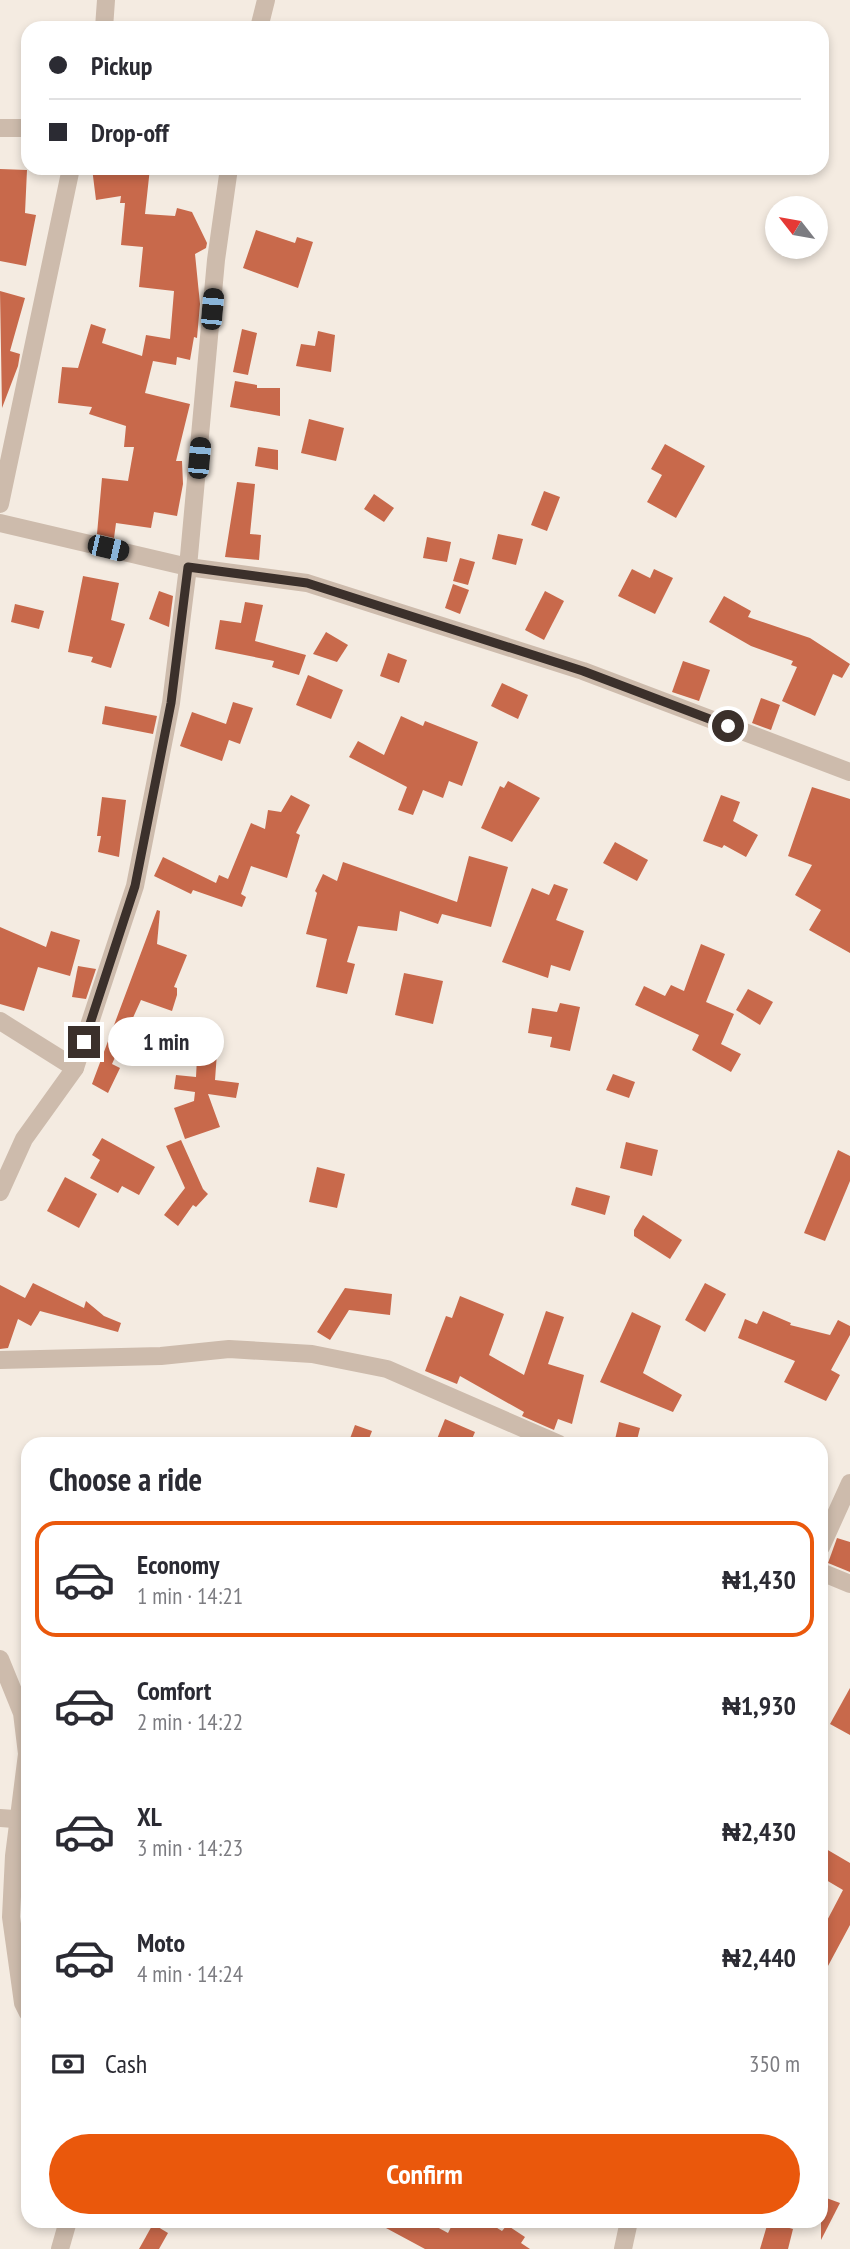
<!DOCTYPE html>
<meta charset="utf-8">
<style>
:root{--surface:#fff;--page:#f7f7f7;--text:#2b2b33;--muted:#7c7c81;--line:#e1e1e2;--accent:#ea580c}
body{margin:0;font-family:"PT Sans Narrow",sans-serif;background:var(--page);color:var(--text);height:100vh;display:flex;flex-direction:column;font-size:26px;white-space:nowrap}
*{box-sizing:border-box;margin:0}
p{font-size:23px;color:var(--muted)}
.icon{flex:none;width:38px;height:38px;fill:none;stroke:currentColor;stroke-width:2;stroke-linecap:round;stroke-linejoin:round}
.map{position:relative;flex:1;overflow:hidden}
.panel{position:absolute;left:21px;top:1437px;width:807px;height:791px;display:flex;flex-direction:column;background:var(--surface);border-radius:21px;box-shadow:0 4px 10px #0003}
.panel>*{flex:none}
.top-card{position:absolute;left:21px;top:21px;width:808px;height:154px;border-radius:21px;box-shadow:0 4px 10px #0003;display:grid;align-content:center;height:154px;padding:0 28px;background:var(--surface)}
.needle{width:46px;rotate:301deg}
.fabs{position:absolute;left:765px;top:196px;display:grid;gap:14px}
.fabs a{display:grid;place-items:center;width:63px;height:63px;border-radius:50%;background:var(--surface);box-shadow:0 4px 10px #0003;font-size:35px}
.end{position:absolute;width:32px;height:32px;margin:-16px;border:9px solid #3b302b;background:#fff;box-shadow:0 0 0 4px #fff}
.from{border-radius:50%}
.bubble{position:absolute;height:49px;border-radius:24px;background:var(--surface);box-shadow:0 4px 10px #0003;font-size:23px;font-weight:600;line-height:49px;text-align:center}
.car{position:absolute;width:21px;height:42px;margin:-21px -10px;border-radius:9px;box-shadow:0 0 5px 2px #0007;background:linear-gradient(#222 24%,#8ab4d8 0 40%,#222 0 76%,#8ab4d8 0 86%,#222 0)}
.top-card b{display:flex;align-items:center;gap:24px;height:66px;font-size:26px}
.top-card b+b{border-top:2px solid var(--line)}
.top-card i{width:18px;height:18px;background:var(--text)}
ul{padding:0;list-style:none}
li{display:flex;align-items:center;gap:21px;height:116px;margin:0 14px 10px;padding:0 14px;border:4px solid transparent;border-radius:21px}
li div{flex:1}
li b{display:block;font-size:26px}
li em{font-style:normal;font-weight:600}
li.selected{border-color:var(--accent)}
li>.icon{width:63px;height:63px;stroke-width:1.5}
h2{padding:0 28px;font-size:32px;line-height:84px}
.pay{display:flex;align-items:center;gap:18px;height:77px;padding:0 28px;font-size:26px}
.pay p{margin-inline-start:auto}
.cta{display:flex;gap:14px;margin-top:auto;padding:14px 28px}
.cta a{flex:1;height:80px;border-radius:42px;background:var(--accent);color:#fff;font-size:28px;font-weight:600;line-height:80px;text-align:center}
.map>svg:first-child{display:block}
</style>
<div class="map">
<svg width="850" height="2249" viewBox="0 0 850 2249">
<rect width="100%" height="100%" fill="#f4ebe1"/>
<g fill="#c8694b">
<path d="M92,168H150L145,214L175,216L177,208L192,212L207,243L206,248L195,254L200,304L197,338L194,337L190,360L177,357L176,365L153,361L145,393L190,404L176,461H182L183,484L177,516L154,512L151,528L116,523L114,538L97,534L102,478L128,481L134,447H124L126,426L89,414L92,407L58,403L62,367L78,368L91,324L106,329L102,343L142,356L146,335L170,339L174,291L139,287L143,247L121,245L125,203H120L121,196L96,200Z"/>
<path d="M0,169L27,170L25,213L36,215L26,266L0,261Z"/>
<path d="M256,230L295,243L297,237L313,242L298,288L243,268Z"/>
<path d="M0,291L25,298L10,351L20,354L18,366L2,408Z"/>
<path d="M242,329L257,333L248,375L233,372Z"/>
<path d="M318,331L335,335L331,372L296,366L301,344L315,346Z"/>
<path d="M235,381L257,385V388H280V416L230,407Z"/>
<path d="M309,419L344,428L336,461L301,453Z"/>
<path d="M665,444L705,466L676,518L647,502L662,475L651,469Z"/>
<path d="M258,447L278,450V470L255,466Z"/>
<path d="M237,482L255,484L250,534L261,535L259,560L225,557Z"/>
<path d="M544,491L560,497L547,531L531,525Z"/>
<path d="M374,494L394,508L384,522L364,509Z"/>
<path d="M498,534L523,539L516,565L492,559Z"/>
<path d="M427,537L451,542L447,562L423,558Z"/>
<path d="M460,558L475,562L468,585L453,581Z"/>
<path d="M632,569L650,578L654,569L673,578L655,614L618,596Z"/>
<path d="M83,576L119,583L111,620L125,624L111,668L91,662L93,657L68,652Z"/>
<path d="M453,584L469,590L460,614L445,608Z"/>
<path d="M159,591L173,596L169,627L149,619Z"/>
<path d="M545,591L564,601L544,640L525,630Z"/>
<path d="M724,596L751,611L748,617L810,638L850,664L842,678L833,674L815,716L782,701L797,667L791,665L793,661L751,646L709,622Z"/>
<path d="M245,602L263,605L255,641L306,655L299,675L272,667L274,661L215,649L220,620L241,623Z"/>
<path d="M15,604L44,611L39,629L11,622Z"/>
<path d="M326,632L348,645L337,662L313,654Z"/>
<path d="M388,653L407,660L399,683L380,676Z"/>
<path d="M683,661L710,670L699,701L672,692Z"/>
<path d="M308,675L343,690L331,719L296,705Z"/>
<path d="M502,683L528,695L518,719L491,706Z"/>
<path d="M761,698L780,705L771,730L752,723Z"/>
<path d="M233,702L253,708L240,744L229,740L222,761L180,746L192,712L226,724Z"/>
<path d="M105,706L157,716L153,734L102,724Z"/>
<path d="M401,716L423,726L425,721L478,742L462,786L449,781L443,798L423,790L413,815L398,810L407,787L349,757L358,741L384,755Z"/>
<path d="M508,781L540,798L512,842L481,828L500,786L504,788Z"/>
<path d="M812,787L850,799V953L809,930L821,910L795,895L812,865L788,856Z"/>
<path d="M291,795L310,805L296,833L300,835L287,878L251,866L241,894L246,897L242,907L193,890L191,894L154,876L163,857L216,883L219,875L228,879L251,823L265,829L268,810L281,812Z"/>
<path d="M721,795L740,802L733,821L758,835L746,857L724,845L722,848L703,841Z"/>
<path d="M102,797L126,800L119,857L98,852L101,836H97Z"/>
<path d="M615,842L648,860L637,881L603,863Z"/>
<path d="M469,856L508,867L491,927L442,914L438,924L400,911L397,931L358,926L347,962L355,964L347,994L316,987L327,939L306,934L317,893L315,891L323,874L337,881L343,862L457,902Z"/>
<path d="M554,884L568,889L556,920L584,931L570,971L551,965L548,978L502,962L532,888L549,895Z"/>
<path d="M157,910L160,911L157,944L187,955L174,987L177,988V995L172,1011L141,1000L112,1064L120,1068L108,1093L92,1084Z"/>
<path d="M0,927L46,947L51,931L80,940L70,976L38,967L24,1011L0,1004Z"/>
<path d="M701,944L725,954L706,1002L734,1014L721,1044L741,1054L731,1072L692,1050L699,1035L635,1005L644,986L665,996L671,985L684,991Z"/>
<path d="M78,966L96,969L86,999L72,997Z"/>
<path d="M404,973L443,981L433,1024L395,1015Z"/>
<path d="M748,989L773,1002L760,1025L736,1010Z"/>
<path d="M560,1003L580,1007L570,1051L550,1047L552,1037L528,1033L532,1008L557,1012Z"/>
<path d="M198,1038L218,1039L215,1080L239,1083L236,1098L208,1094L220,1127L185,1139L174,1108L194,1101L195,1092L174,1089L176,1075L196,1077Z"/>
<path d="M613,1074L635,1082L629,1098L606,1090Z"/>
<path d="M102,1138L155,1167L139,1195L122,1186L118,1193L90,1178L100,1160L92,1155Z"/>
<path d="M181,1140L203,1189L208,1194L196,1207L193,1205L178,1226L164,1215L185,1188L166,1146Z"/>
<path d="M626,1142L658,1150L652,1176L620,1168Z"/>
<path d="M838,1150L850,1156V1181L825,1241L804,1233Z"/>
<path d="M317,1167L345,1174L337,1208L309,1202Z"/>
<path d="M65,1177L97,1194L79,1228L47,1211Z"/>
<path d="M576,1187L610,1196L605,1215L571,1205Z"/>
<path d="M643,1215L682,1240L670,1259L634,1236V1230Z"/>
<path d="M33,1283L84,1308L86,1301L104,1316L121,1323L118,1332L40,1311L31,1326L18,1319L8,1348L0,1349V1285L25,1298Z"/>
<path d="M705,1283L726,1294L705,1332L685,1320Z"/>
<path d="M345,1288L392,1294L390,1315L349,1310L330,1340L317,1332Z"/>
<path d="M460,1296L504,1314L489,1355L524,1375L546,1311L564,1317L548,1364L584,1375L572,1424L558,1419L554,1430L522,1416L524,1412L460,1376L457,1384L425,1371L446,1316L452,1318Z"/>
<path d="M763,1311L791,1323L790,1325L830,1335L838,1320L850,1326V1335L831,1370L840,1375L826,1401L784,1382L795,1361L738,1338L745,1319L757,1324Z"/>
<path d="M632,1312L661,1326L643,1373L682,1395L673,1412L600,1382Z"/>
<path d="M445,1419L475,1432L470,1444H435Z"/>
<path d="M619,1422L640,1428L636,1444H614Z"/>
<path d="M355,1425L372,1431L367,1444H348Z"/>
<path d="M837,1538L850,1542V1572L828,1563Z"/>
<path d="M850,1688V1735L830,1724Z"/>
<path d="M821,1846L850,1863V1925L821,1979V1932L843,1890L821,1877Z"/>
<path d="M821,2196L840,2203L821,2240Z"/>
<path d="M373,2221H426L448,2233L454,2221H486L502,2231L507,2225L525,2237L521,2243L530,2249H425Z"/>
<path d="M768,2222L793,2229L788,2249H760Z"/>
<path d="M153,2224L168,2233L159,2249H139Z"/>
</g>
<g fill="none" stroke-linecap="round" stroke-linejoin="round">
<g stroke="#cdbbac" stroke-width="18">
<path d="M104,28L106,0"/>
<path d="M259,28L266,0"/>
<path d="M0,128H28"/>
<path d="M0,504L71,168"/>
<path d="M0,523L188,567L307,583L583,671L850,772"/>
<path d="M0,1021L75,1068"/>
<path d="M0,1192L24,1139L75,1068L135,886L171,703L188,567L216,260L229,168"/>
<path d="M0,1360L161,1356L229,1349L312,1354L387,1369L559,1444"/>
<path d="M821,1547L850,1483"/>
<path d="M821,1572L850,1584"/>
<path d="M0,1659L22,1713L27,1754L14,1856L11,1917L23,2003L28,2013"/>
<path d="M0,1818L28,1820"/>
<path d="M60,2249L68,2221"/>
<path d="M623,2249L629,2221"/>
</g>
</g>
<g fill="none" stroke-linecap="round" stroke-linejoin="round">
<path stroke="#3b302b" stroke-width="9" d="M84,1042L135,886L171,703L188,567L307,583L583,671L728,726"/>
</g>
</svg>
<div class="fabs">
<a><svg class="needle" viewBox="-14 -14 28 28"><path d="M0-13l5 13h-10z" fill="#e53935"/><path d="M0 13l5-13h-10z" fill="#7c7c81"/></svg></a>
</div>
<i class="end from" style="left:728px;top:726px"></i>
<i class="end" style="left:84px;top:1042px"></i>
<div class="bubble" style="left:108px;top:1017px;width:116px">1 min</div>
<i class="car" style="left:212px;top:309px;rotate:5deg"></i>
<i class="car" style="left:199px;top:458px;rotate:5deg"></i>
<i class="car" style="left:108px;top:548px;rotate:103deg"></i>
<div class="top-card">
<b><i class="from"></i>Pickup</b>
<b><i></i>Drop-off</b>
</div>
<section class="panel">
<h2>Choose a ride</h2>
<ul>
<li class="selected"><svg class="icon" aria-label="car" viewBox="0 0 24 24"><path d="M5 17H2v-5l4-1 3-4h7l3 4 3 1v5h-3M9 17h6M6 11h13"/><circle cx="7" cy="17" r="2"/><circle cx="17" cy="17" r="2"/></svg><div><b>Economy</b><p>1 min · 14:21</p></div><em>₦1,430</em></li>
<li><svg class="icon" aria-label="car" viewBox="0 0 24 24"><path d="M5 17H2v-5l4-1 3-4h7l3 4 3 1v5h-3M9 17h6M6 11h13"/><circle cx="7" cy="17" r="2"/><circle cx="17" cy="17" r="2"/></svg><div><b>Comfort</b><p>2 min · 14:22</p></div><em>₦1,930</em></li>
<li><svg class="icon" aria-label="car" viewBox="0 0 24 24"><path d="M5 17H2v-5l4-1 3-4h7l3 4 3 1v5h-3M9 17h6M6 11h13"/><circle cx="7" cy="17" r="2"/><circle cx="17" cy="17" r="2"/></svg><div><b>XL</b><p>3 min · 14:23</p></div><em>₦2,430</em></li>
<li><svg class="icon" aria-label="car" viewBox="0 0 24 24"><path d="M5 17H2v-5l4-1 3-4h7l3 4 3 1v5h-3M9 17h6M6 11h13"/><circle cx="7" cy="17" r="2"/><circle cx="17" cy="17" r="2"/></svg><div><b>Moto</b><p>4 min · 14:24</p></div><em>₦2,440</em></li>
</ul>
<div class="pay"><svg class="icon" aria-label="cash" viewBox="0 0 24 24"><path d="M3 7h18v10H3z"/><circle cx="12" cy="12" r="2"/></svg>Cash<p>350 m</p></div>
<div class="cta"><a>Confirm</a></div>
</section>
</div>
